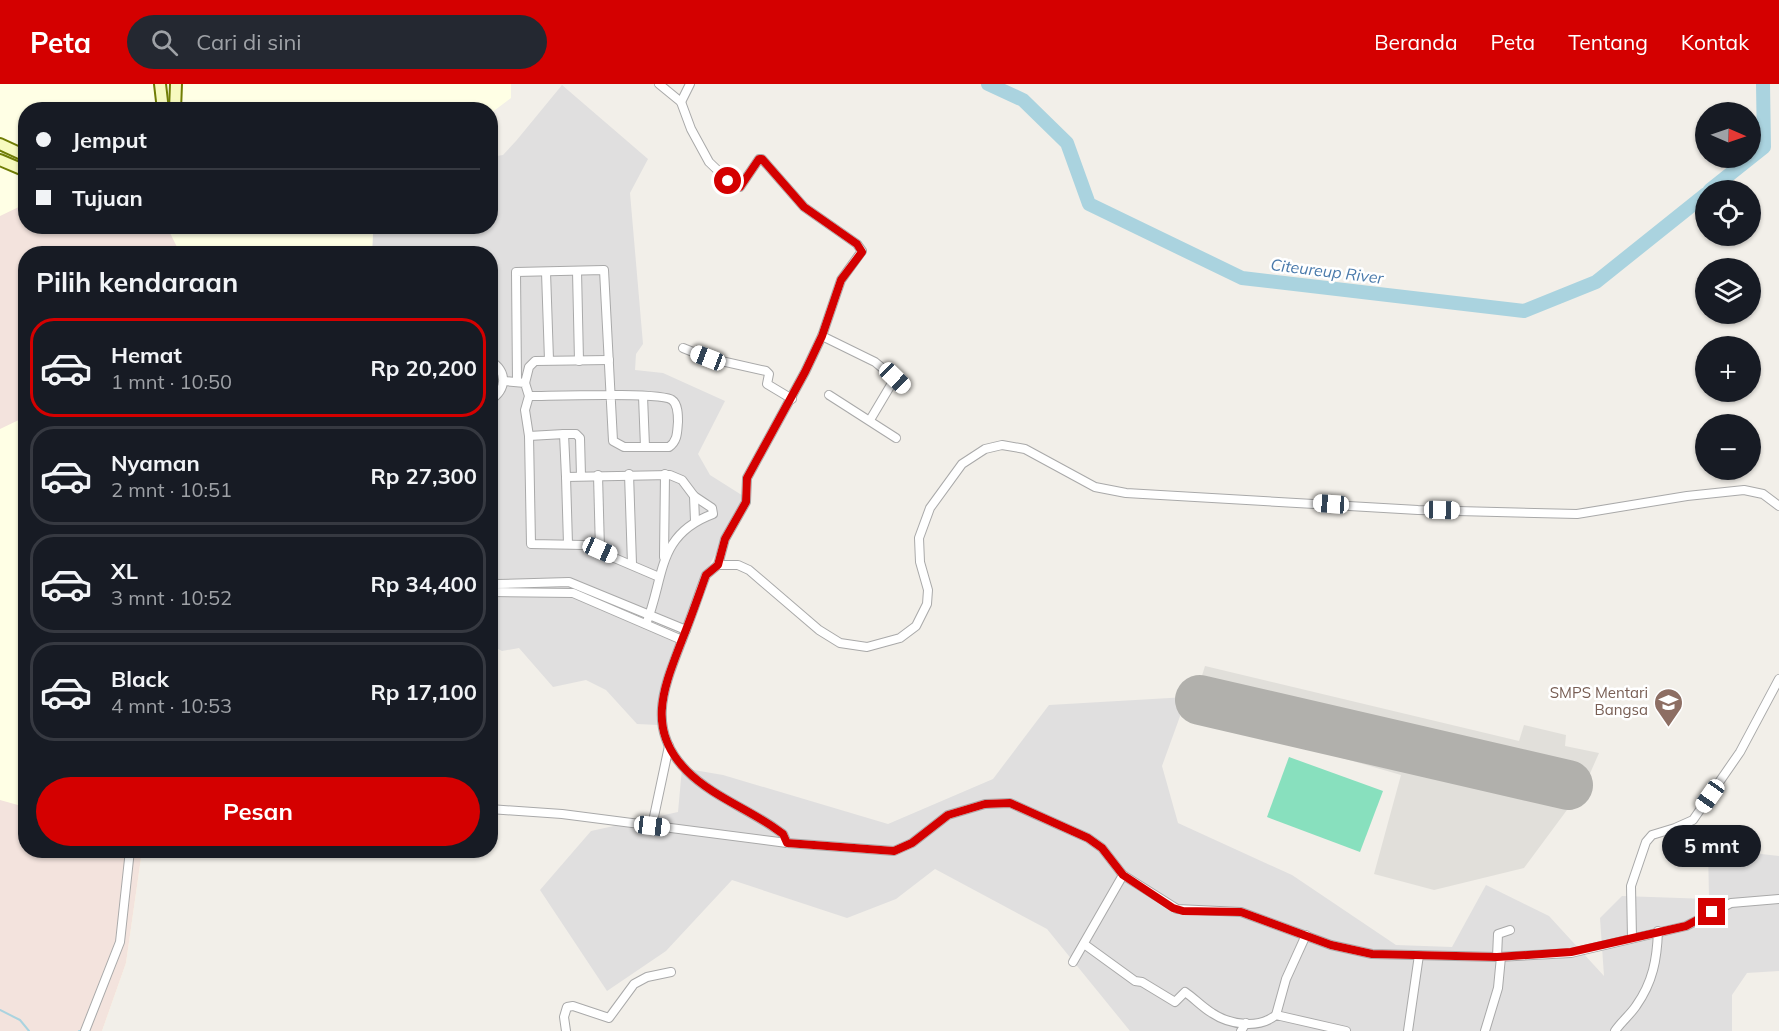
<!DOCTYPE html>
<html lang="id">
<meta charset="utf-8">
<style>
:root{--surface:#171b24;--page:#242831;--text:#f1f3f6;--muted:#9ea1a6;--line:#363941;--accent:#d40000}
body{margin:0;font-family:Mulish,sans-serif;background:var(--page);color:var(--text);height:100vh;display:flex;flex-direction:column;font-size:22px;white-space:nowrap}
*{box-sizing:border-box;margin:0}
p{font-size:20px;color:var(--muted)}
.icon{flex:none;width:33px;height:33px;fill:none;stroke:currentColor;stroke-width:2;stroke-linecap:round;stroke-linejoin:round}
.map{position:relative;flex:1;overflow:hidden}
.panel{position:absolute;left:18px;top:162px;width:480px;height:612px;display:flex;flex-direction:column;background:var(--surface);border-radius:24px;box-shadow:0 2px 4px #0004}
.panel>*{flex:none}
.hud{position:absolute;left:18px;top:18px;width:480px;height:132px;border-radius:24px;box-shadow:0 2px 4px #0004;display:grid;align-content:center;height:132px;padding:0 18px;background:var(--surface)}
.needle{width:39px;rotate:92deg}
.tools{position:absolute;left:1695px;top:18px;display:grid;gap:12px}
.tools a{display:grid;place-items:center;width:66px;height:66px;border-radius:50%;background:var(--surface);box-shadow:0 2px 4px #0004;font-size:30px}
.end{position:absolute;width:27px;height:27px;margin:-14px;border:8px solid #d40000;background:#fff;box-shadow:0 0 0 3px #fff}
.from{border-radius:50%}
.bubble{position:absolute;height:42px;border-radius:21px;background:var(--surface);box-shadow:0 2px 4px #0004;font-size:20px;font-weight:700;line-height:42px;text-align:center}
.car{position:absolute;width:18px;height:36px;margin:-18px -9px;border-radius:8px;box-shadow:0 0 4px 2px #0007;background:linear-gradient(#fff 24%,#345 0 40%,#fff 0 76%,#345 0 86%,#fff 0)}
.hud b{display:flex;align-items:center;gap:21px;height:57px;font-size:22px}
.hud b+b{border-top:2px solid var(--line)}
.hud i{width:15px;height:15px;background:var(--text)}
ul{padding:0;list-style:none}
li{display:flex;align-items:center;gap:18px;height:99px;margin:0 12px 9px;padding:0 6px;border:3px solid var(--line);border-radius:24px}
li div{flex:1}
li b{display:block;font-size:22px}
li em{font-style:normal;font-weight:700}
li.active{border-color:var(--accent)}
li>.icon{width:54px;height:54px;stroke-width:1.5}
h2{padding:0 18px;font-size:27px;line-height:72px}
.cta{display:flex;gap:12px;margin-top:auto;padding:12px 18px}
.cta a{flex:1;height:69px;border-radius:36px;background:var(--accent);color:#fff;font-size:24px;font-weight:700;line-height:69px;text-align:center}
header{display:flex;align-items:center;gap:36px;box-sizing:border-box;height:84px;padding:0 30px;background:var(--accent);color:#fff}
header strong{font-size:28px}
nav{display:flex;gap:33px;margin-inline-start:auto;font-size:21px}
.search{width:420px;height:54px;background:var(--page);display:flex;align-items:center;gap:15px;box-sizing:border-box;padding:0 21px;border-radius:33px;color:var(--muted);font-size:22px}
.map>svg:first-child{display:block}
</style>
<header>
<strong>Peta</strong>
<div class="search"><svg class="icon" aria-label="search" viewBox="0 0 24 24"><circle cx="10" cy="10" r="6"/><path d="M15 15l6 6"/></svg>Cari di sini</div>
<nav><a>Beranda</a><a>Peta</a><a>Tentang</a><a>Kontak</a></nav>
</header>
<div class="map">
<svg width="1779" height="947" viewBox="0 0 1779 947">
<rect width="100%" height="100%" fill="#f2efe9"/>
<g fill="#e0dfdf">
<path d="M562,1L648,75L630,109L643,260L636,270L635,286L663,289L725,317L698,370L710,391L748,415L711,478L668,578L658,641L637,640L606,606L586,596L553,603L519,564L502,567L491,561L490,170H372L373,148L376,143L490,142L491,73L503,71L516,57Z"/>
<path d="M1187,613L1162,682L1178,739L1292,791L1396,861L1452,863L1486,801L1549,832L1604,892L1600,834L1622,812L1709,815L1708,764L1779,772V887L1747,889L1732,911V947H1130L1047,845L935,785L896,815L847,834L732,796L666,867L607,907L540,806L591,747L678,728L682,684L723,691L888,740L993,695L1049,621Z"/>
</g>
<path fill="#ffffe5" d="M0,0H511V14L491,29L490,26H26V142L376,143L373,148L372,169L26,170V766L142,767L126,879L102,947H0Z"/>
<g fill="#f3e3dd">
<path d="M25,120L26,142L167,143L180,169L26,170L25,333L0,345V132Z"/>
<path d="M0,716L25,723L26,766L142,767L126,879L102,947H0Z"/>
</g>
<path fill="#e1dfda" d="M1205,582L1519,657L1524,641L1566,651L1565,662L1599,669L1584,703L1524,784L1434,806L1374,790L1401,691L1190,630Z"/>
<path fill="#88e0be" d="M1289,673L1383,707L1360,768L1267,733Z"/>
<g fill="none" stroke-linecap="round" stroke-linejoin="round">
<g stroke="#aad3df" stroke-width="2">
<path d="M0,926L20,936L29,947"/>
<path d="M79,947H80"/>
</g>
<g stroke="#aad3df" stroke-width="14">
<path d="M988,0L1023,16L1067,59L1089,120L1242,194L1524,227L1596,198L1706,110"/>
<path d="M1710,106L1764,63L1763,0"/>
</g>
<path stroke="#b1b0ac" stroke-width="50" d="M1200,616L1568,701"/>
<defs>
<g id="street">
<path d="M659,0L681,18L691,45L709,78L735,103H740L759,75H762L804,123L857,160L862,167L841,196L822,252L805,288L747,394L746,418L725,455L718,481"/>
<path d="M681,18L690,0"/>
<path d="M577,187L579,277"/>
<path d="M546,188L549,276"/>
<path d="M822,252L875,278L905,303"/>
<path d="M683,264L708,274L766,287L769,290L767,300L792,315"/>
<path d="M490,277C508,286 507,307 490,316"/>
<path d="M504,297L525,299L529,312L525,326L529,352L531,460L584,461L659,493"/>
<path d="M517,297L516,188L604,186L613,357L624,363H669C678,357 677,347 678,338C678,331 678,320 672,316C662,308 550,312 529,312"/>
<path d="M525,299L529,283L535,277L609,276"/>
<path d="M829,311L896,354"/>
<path d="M643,312L645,363"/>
<path d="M870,336L895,294"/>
<path d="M564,350H576L580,354L581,392"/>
<path d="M529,352L564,350L566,393L670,391L682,396L694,412L712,424L713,430C656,451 665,493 646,540"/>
<path d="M629,390L632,480"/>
<path d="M598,391L600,466"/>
<path d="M566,393L568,460"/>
<path d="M694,412L695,437"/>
<path d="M664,473L665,390"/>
<path d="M490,495L497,500L569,498L686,546"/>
<path d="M490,508L573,509L682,556"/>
<path d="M490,725L562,730L787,759L894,767L912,759L948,731L985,720L1010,719L1088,754L1102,764L1123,791L1177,825L1241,828L1331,861L1372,870L1497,873L1571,869L1686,842L1731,819L1779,815"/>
<path d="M652,742L669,662"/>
<path d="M787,759L783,750L776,745C748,725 712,712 687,687C645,645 664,603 682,556C691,534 698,512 706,491L718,481H738L749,486L819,546L840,559L867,563L900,554L916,542L927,520L928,506L920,478L919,454L930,424L962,380L985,365L1002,361L1025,365L1095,403L1126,409L1418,426L1577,430L1687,412L1744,406L1763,410L1779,422"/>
<path d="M1632,854L1631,802L1646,758L1652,751L1675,744L1693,736L1740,668L1779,595"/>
<path d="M1084,860L1135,897L1142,898L1175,918L1185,908C1194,914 1202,923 1212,929C1230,941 1259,945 1276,931L1346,947"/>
<path d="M1497,873L1498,850L1510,846"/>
<path d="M1073,878L1123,791"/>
<path d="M1276,931L1286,895L1306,851"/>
<path d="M85,947L120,858L130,766"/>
<path d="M566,947L564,933L567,923L573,922L609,934L634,900L647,893L671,888"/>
<path d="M1241,947L1246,939"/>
<path d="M1408,947L1419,871"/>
<path d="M1485,947L1498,904L1501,873"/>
<path d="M1615,947C1621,938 1630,931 1636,922C1653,898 1657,875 1658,847"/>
</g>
<g id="secondary">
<path d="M160,0L163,26"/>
<path d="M175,26L176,0"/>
<path d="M0,60L26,72"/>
<path d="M0,76L26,87"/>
</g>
</defs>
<use href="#street" stroke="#a9a9a9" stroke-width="10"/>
<use href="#secondary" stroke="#707d05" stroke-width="14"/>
<use href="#street" stroke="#fff" stroke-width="8"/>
<use href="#secondary" stroke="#f7fabf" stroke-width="10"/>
</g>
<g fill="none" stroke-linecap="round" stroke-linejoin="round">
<path stroke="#d40000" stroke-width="8" d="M728,97L736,104L740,103L759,75H762L804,123L857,160L862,168L841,196L822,252L805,288L747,394L746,418L725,455L718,481L706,491C698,513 691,534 682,556C664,603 645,645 687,687C712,712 748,725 776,745L783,750L787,759L894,767L912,759L948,731L985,720L1010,719L1088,754L1102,764L1123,791L1173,824L1183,827L1241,828L1331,861L1372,870L1497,873L1571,868L1686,842L1712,828"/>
</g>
<defs>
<symbol id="school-pin" viewBox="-11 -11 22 30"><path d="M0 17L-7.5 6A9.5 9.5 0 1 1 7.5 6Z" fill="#8d6e63" stroke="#fff"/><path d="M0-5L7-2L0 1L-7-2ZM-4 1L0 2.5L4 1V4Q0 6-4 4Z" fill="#fff"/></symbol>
</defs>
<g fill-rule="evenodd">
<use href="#school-pin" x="1652" y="602" width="33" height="45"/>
</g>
<g text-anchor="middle" stroke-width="5" stroke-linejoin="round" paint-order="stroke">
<g font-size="15" fill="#785e54" stroke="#fff" text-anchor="end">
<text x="1648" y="614">SMPS Mentari<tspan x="1648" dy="17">Bangsa</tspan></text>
</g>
<g font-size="16" font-style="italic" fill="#4a7aab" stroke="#fff">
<text transform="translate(1327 187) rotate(7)" y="6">Citeureup River</text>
</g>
</g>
</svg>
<div class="tools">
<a><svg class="needle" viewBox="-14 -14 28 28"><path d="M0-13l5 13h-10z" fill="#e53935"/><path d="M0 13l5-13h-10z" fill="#9ea1a6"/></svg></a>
<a><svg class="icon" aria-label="locate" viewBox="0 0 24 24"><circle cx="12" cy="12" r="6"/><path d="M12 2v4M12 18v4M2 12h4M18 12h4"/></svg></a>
<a><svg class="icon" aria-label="layers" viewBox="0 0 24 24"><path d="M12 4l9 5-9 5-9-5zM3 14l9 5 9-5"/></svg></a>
<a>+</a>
<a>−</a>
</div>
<i class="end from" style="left:728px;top:97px"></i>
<i class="end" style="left:1712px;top:828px"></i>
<div class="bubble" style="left:1662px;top:741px;width:99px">5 mnt</div>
<i class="car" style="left:708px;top:274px;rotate:291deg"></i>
<i class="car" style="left:895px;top:294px;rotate:134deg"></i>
<i class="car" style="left:1331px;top:420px;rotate:274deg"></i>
<i class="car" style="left:1442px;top:426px;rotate:91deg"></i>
<i class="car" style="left:600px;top:466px;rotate:114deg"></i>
<i class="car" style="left:1710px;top:712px;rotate:215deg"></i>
<i class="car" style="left:652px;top:742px;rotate:97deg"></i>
<div class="hud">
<b><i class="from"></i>Jemput</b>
<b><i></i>Tujuan</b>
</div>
<section class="panel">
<h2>Pilih kendaraan</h2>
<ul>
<li class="active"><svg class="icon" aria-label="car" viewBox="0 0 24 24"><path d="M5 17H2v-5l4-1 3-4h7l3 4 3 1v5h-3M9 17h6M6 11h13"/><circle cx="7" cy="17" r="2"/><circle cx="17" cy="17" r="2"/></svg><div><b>Hemat</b><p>1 mnt · 10:50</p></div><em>Rp 20,200</em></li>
<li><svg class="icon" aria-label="car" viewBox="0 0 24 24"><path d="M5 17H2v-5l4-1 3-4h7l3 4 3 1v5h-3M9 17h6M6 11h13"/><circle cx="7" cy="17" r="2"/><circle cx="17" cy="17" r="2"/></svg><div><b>Nyaman</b><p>2 mnt · 10:51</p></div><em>Rp 27,300</em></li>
<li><svg class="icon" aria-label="car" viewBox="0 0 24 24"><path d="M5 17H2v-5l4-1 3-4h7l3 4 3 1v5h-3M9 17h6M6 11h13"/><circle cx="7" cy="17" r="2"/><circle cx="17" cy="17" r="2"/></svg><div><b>XL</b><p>3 mnt · 10:52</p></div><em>Rp 34,400</em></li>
<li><svg class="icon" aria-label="car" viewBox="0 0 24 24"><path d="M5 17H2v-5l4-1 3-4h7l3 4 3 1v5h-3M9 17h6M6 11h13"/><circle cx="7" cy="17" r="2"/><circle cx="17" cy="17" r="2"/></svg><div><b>Black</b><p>4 mnt · 10:53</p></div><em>Rp 17,100</em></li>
</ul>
<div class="cta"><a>Pesan</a></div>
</section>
</div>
